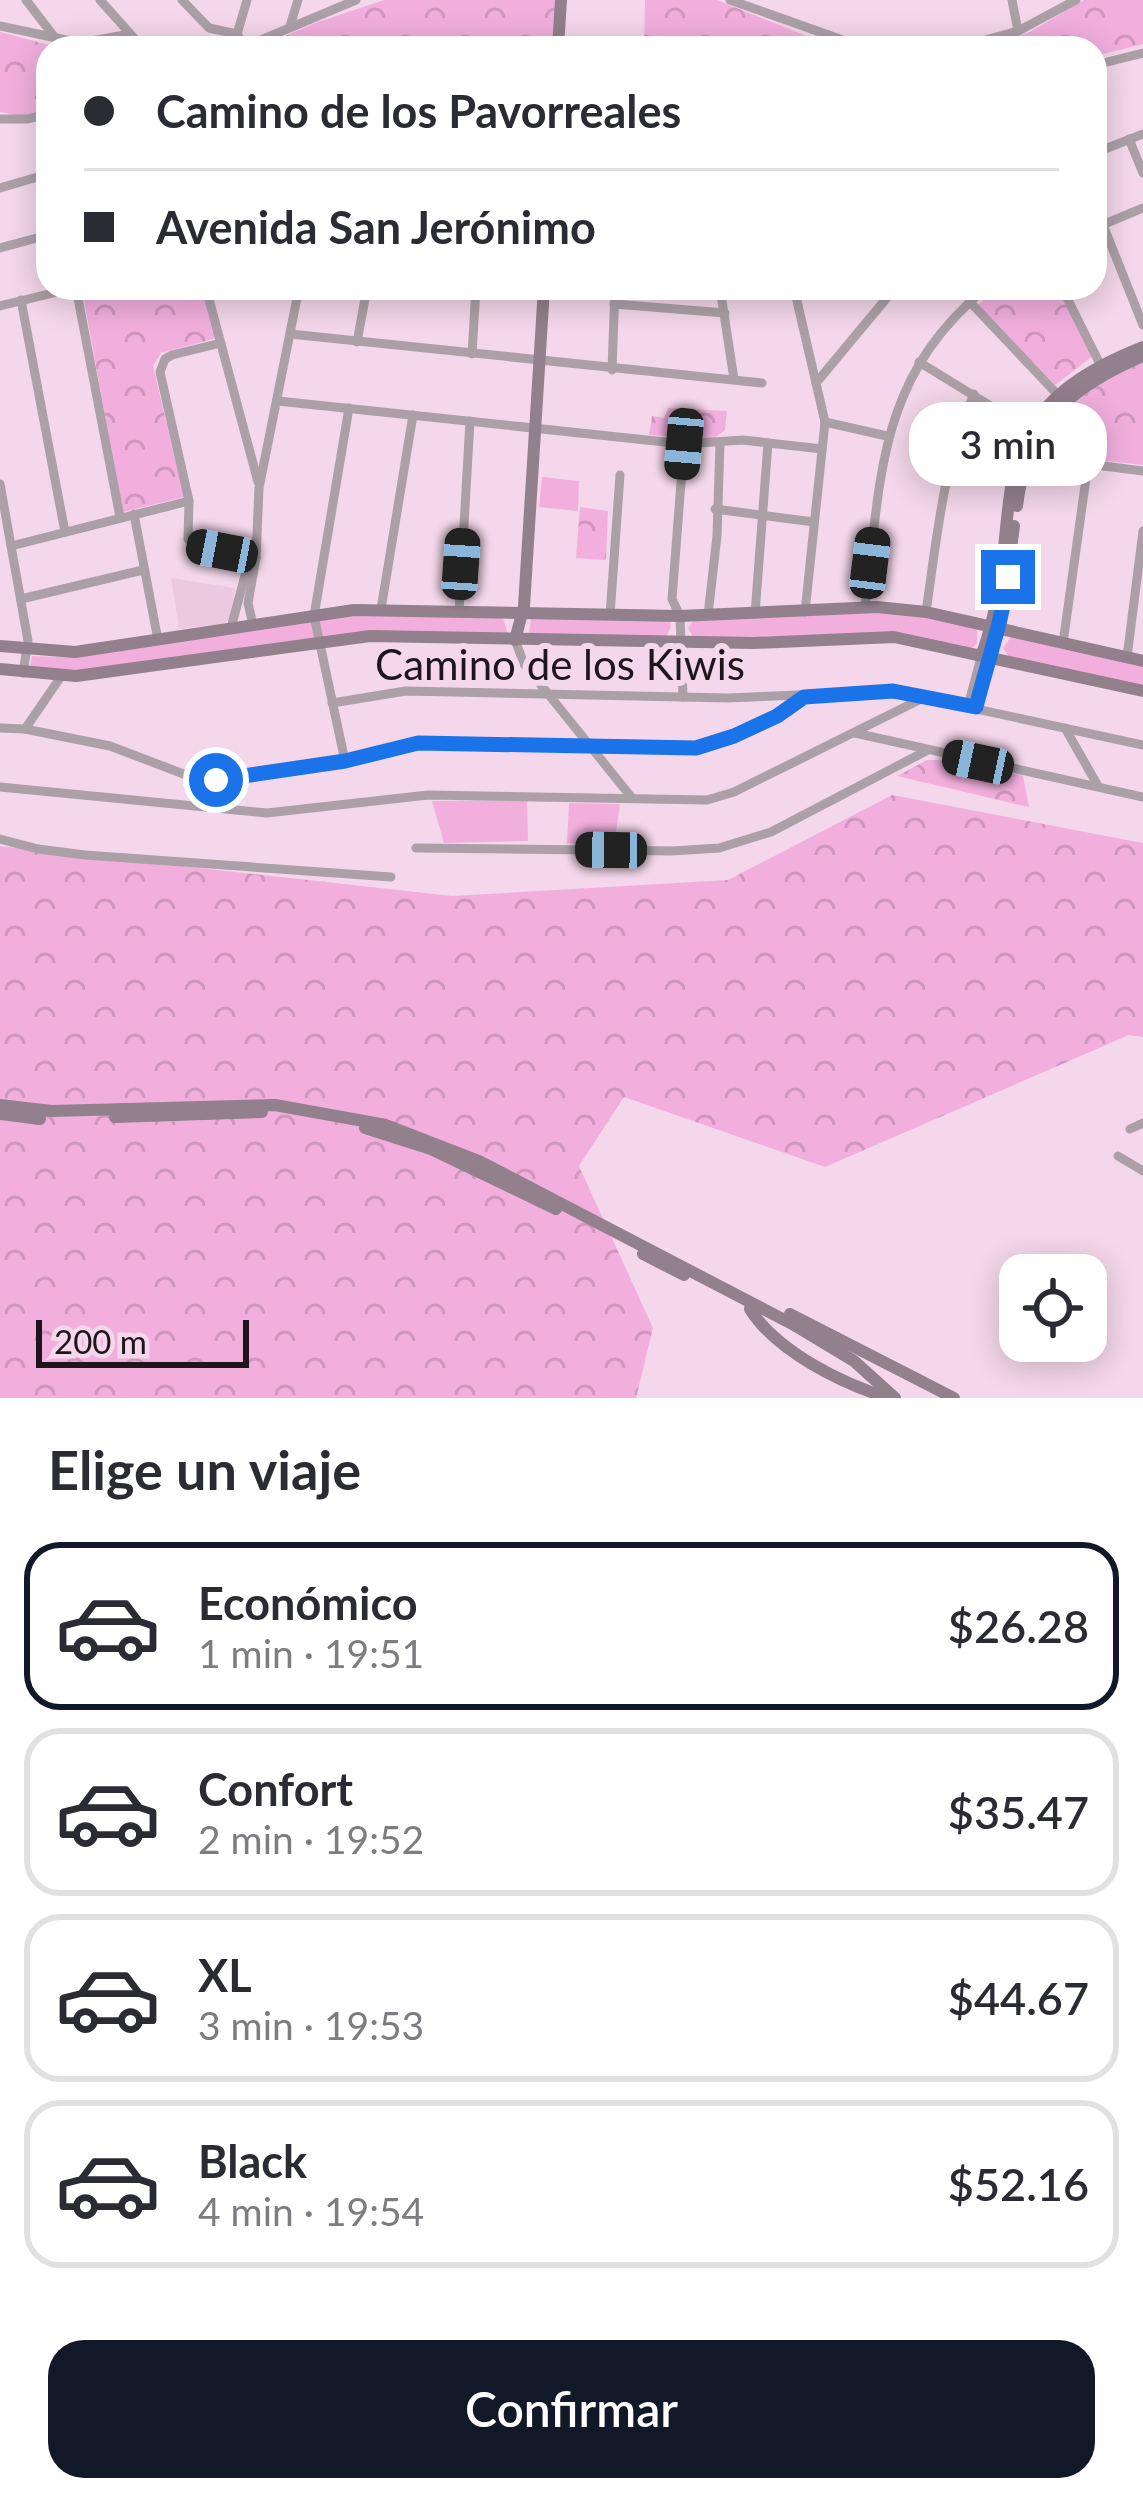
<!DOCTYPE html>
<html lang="es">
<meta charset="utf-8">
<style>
:root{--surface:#fff;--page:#f7f7f7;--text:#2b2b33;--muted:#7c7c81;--line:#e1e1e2;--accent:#111827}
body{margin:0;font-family:Lato,sans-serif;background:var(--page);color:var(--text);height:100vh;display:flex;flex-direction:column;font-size:45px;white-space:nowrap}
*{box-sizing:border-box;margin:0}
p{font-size:39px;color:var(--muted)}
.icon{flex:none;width:66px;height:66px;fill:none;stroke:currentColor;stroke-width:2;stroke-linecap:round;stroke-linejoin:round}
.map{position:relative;height:1398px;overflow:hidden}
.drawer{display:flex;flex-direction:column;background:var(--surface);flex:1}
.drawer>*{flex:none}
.top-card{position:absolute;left:36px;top:36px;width:1071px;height:264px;border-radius:36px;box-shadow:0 6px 30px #0003;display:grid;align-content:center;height:264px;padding:0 48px;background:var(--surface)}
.tools{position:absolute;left:999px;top:1254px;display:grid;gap:24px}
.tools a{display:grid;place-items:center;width:108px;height:108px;border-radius:24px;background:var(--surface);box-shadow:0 6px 30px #0003;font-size:60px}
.scale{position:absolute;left:36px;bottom:30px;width:213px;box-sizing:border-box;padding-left:12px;border:6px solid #1f151c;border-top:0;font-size:33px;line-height:42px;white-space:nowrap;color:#1f151c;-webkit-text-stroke:9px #f4d7ea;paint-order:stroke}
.end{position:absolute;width:54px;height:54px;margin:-27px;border:15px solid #1a73e8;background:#fff;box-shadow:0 0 0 6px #fff}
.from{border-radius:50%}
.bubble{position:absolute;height:84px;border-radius:36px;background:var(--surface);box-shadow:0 6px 30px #0003;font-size:39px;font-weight:600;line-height:84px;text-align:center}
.car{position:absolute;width:36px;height:72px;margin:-36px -18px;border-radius:15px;box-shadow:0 0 9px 3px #0007;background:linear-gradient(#222 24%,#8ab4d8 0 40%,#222 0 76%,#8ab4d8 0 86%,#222 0)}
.top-card b{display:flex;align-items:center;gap:42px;height:114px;font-size:45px}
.top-card b+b{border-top:3px solid var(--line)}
.top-card i{width:30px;height:30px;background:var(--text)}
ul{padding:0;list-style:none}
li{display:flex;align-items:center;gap:36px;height:168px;margin:0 24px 18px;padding:0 24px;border:6px solid var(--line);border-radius:36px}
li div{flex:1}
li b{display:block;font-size:45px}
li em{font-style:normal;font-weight:600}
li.current{border-color:var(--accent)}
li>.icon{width:108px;height:108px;stroke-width:1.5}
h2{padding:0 48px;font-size:54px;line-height:144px}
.primary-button{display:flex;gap:24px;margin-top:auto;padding:24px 48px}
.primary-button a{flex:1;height:138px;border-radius:36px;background:var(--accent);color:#fff;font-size:48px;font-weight:600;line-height:138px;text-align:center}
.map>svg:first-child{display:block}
</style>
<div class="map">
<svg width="1143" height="1398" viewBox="0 0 1143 1398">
<defs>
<pattern id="park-crowns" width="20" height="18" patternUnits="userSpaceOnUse" patternTransform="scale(3)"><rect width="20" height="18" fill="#f2afde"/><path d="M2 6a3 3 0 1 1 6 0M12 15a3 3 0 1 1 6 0" fill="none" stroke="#cf96be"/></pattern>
</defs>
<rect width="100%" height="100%" fill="#f4d7ea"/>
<path fill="#edc9e1" d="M171,578L235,588L231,618L225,624L179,629Z"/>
<g fill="#f2afde">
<path d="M542,477L579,481L578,511L539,507Z"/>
<path d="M890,610L977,627V643L971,649L902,633L694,639L688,628L694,620Z"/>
<path d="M355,613L503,618L507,632L505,637L403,635L60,673L30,668L32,656L58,657Z"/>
<path d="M531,619L669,620L671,626L666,638L529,633Z"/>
<path d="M1011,637L1143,664V687L1009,657L1003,648Z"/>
<path d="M527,800L528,841L444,843L432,801Z"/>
<path d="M569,803L620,804L614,847L567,843Z"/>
</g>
<g fill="url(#park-crowns)">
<path d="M384,0H557L554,48H257L318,22Z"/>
<path d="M645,0H717L814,39L815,48H644Z"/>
<path d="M1084,0H1143V44L1095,56V48H973L1030,32Z"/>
<path d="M0,32L57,47L132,43L136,48H48V109L20,116L0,112Z"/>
<path d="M89,288H204L217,338L161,353L153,366L184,497L123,512L82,290Z"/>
<path d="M998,288H1060L1093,356L1055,385L978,305Z"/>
<path d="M1143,362V465L1088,459L1044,433C1076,396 1099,382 1143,362Z"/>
<path d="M668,408L727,411L725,430L713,439L649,435L652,416L664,418Z"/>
<path d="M580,507L608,511L606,560L576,558Z"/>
<path d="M927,760H964L1023,776L1029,807L897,776Z"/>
<path d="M892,795L1143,843V1037L1129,1035L825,1167L624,1097L579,1166L653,1328L636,1398H0V846L452,896L728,880Z"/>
</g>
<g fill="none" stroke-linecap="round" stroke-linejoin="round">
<g stroke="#aca0a8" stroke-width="9">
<path d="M26,0L56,39"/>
<path d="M100,0L143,48"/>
<path d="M182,0L209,28L237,34L246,48"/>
<path d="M730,0L865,48"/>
<path d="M1012,0L1018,31"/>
<path d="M0,26L80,43L130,34"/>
<path d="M290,26L298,0"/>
<path d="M237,34L247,0"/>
<path d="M242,48L356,0"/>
<path d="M956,48L1018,31L1076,0"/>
<path d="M1095,65L1143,53"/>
<path d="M0,119H27L48,114"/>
<path d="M1129,139L1143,173"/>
<path d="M1095,153L1143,134"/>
<path d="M0,188L48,174"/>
<path d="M1103,225L1143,325"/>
<path d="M1095,228L1143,208"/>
<path d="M0,248L48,235"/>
<path d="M76,288L120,517"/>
<path d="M206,288L258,482"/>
<path d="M413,288L476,294"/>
<path d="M720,288L734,379"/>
<path d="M794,288L825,422L805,612"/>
<path d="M1062,288L1100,364"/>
<path d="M21,300L65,532"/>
<path d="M970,302L1057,394"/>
<path d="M614,304L725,313"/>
<path d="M0,306L74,288"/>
<path d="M290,334L762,383"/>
<path d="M357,342L367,288"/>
<path d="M221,343L172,355L165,359L160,372L189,501L188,539L195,546L256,558"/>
<path d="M472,354L476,288"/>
<path d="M919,362L1033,432"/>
<path d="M612,370L615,288"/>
<path d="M816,383L895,288"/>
<path d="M278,401L684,444L743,440L822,449"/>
<path d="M825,422L887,436"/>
<path d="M0,484L28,641L23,673"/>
<path d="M715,509L814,522"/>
<path d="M134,514L158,640"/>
<path d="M11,546L189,501"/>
<path d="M21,599L143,570"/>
<path d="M865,607C881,478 877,378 986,288"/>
<path d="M381,609L413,415"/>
<path d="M459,612L470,421"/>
<path d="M926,612C937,538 943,463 974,394"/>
<path d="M755,614L768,443"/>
<path d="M610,615L620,475"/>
<path d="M708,615L717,536L720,443"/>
<path d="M253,625L248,603L256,558L259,488L299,288"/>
<path d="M231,628L251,553"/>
<path d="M515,640L524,664L632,798"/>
<path d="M1063,643L1088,464L1143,471"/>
<path d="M1127,657L1143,531"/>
<path d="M683,697L680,616L672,599L684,444"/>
<path d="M332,703L406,691L728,698L893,691L1143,745"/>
<path d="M968,706L982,654"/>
<path d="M976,707L989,655"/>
<path d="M0,728L25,729L110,746L202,781L345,761L418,743L696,748C731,742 778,722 804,696"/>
<path d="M1065,728L1098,786"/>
<path d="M25,729L60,678"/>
<path d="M855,733L1143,797"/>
<path d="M345,761L314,616L349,408"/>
<path d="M0,787L267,813L428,795L707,800L734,792L925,697"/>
<path d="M0,839L38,849L85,855L391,877"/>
<path d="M416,848L672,851L719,848L771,832L926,751"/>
<path d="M1130,1129L1143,1123"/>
<path d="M1118,1156L1143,1171"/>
</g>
<g stroke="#92808c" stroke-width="12">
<path d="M558,48L561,0"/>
<path d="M1017,506C1027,422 1070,388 1143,356"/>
<path d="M515,640L524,606L544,288"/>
<path d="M0,646L75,652L354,610L680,616L877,607L926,612L1143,661"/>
<path d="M990,653L1000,629L1014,526"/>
<path d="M982,654C1033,510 962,418 1143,347"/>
<path d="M0,669L76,676L370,636L754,643L894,637L1143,691"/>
<path d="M0,1105L52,1111L275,1105L386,1125L479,1161L796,1326"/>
<path d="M0,1114L40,1119"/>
<path d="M115,1117L262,1112"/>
<path d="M365,1128L431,1149L556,1209"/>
<path d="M643,1254L684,1275"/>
<path d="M750,1309C777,1352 843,1384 889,1398"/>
<path d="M790,1314L954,1398"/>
</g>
<path stroke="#92808c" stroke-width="12" d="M796,1326L854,1361L895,1398"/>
</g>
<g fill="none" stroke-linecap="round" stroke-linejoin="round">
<path stroke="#1a73e8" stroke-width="15" d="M216,780L345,761L418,743L696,748L734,736L777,716L804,697L893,691L976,707C987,663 1002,622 1008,577"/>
</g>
<g text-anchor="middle" stroke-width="12" stroke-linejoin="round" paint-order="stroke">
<g font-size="42" fill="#1f151c" stroke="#f4d7ea">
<text x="560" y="680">Camino de los Kiwis</text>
</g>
</g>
</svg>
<div class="tools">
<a><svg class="icon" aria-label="locate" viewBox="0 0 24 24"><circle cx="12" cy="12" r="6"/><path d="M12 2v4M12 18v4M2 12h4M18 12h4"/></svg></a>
</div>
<div class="scale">200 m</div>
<i class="end from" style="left:216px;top:780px"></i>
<i class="end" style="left:1008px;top:577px"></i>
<div class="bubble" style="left:909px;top:402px;width:198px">3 min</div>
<i class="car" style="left:684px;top:444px;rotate:185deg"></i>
<i class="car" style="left:222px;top:551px;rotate:281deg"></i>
<i class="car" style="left:870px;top:563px;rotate:7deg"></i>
<i class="car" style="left:461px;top:564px;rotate:4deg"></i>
<i class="car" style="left:978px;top:762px;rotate:282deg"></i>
<i class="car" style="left:611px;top:850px;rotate:271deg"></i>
<div class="top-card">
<b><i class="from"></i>Camino de los Pavorreales</b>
<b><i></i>Avenida San Jerónimo</b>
</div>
</div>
<section class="drawer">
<h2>Elige un viaje</h2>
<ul>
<li class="current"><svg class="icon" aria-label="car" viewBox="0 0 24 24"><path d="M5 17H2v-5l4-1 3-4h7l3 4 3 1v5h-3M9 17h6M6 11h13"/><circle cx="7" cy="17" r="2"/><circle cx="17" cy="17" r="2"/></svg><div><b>Económico</b><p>1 min · 19:51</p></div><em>$26.28</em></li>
<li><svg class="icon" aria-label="car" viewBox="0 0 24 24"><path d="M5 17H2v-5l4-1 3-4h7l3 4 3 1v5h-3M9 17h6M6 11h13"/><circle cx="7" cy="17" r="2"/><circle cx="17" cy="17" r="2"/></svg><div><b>Confort</b><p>2 min · 19:52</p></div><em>$35.47</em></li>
<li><svg class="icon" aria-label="car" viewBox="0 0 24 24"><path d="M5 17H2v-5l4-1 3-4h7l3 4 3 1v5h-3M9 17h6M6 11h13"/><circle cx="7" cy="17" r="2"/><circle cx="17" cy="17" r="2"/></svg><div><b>XL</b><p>3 min · 19:53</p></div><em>$44.67</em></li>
<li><svg class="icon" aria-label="car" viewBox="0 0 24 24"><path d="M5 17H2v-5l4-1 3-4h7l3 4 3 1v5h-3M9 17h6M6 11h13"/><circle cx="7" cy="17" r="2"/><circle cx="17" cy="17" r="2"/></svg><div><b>Black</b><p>4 min · 19:54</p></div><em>$52.16</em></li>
</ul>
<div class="primary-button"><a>Confirmar</a></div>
</section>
